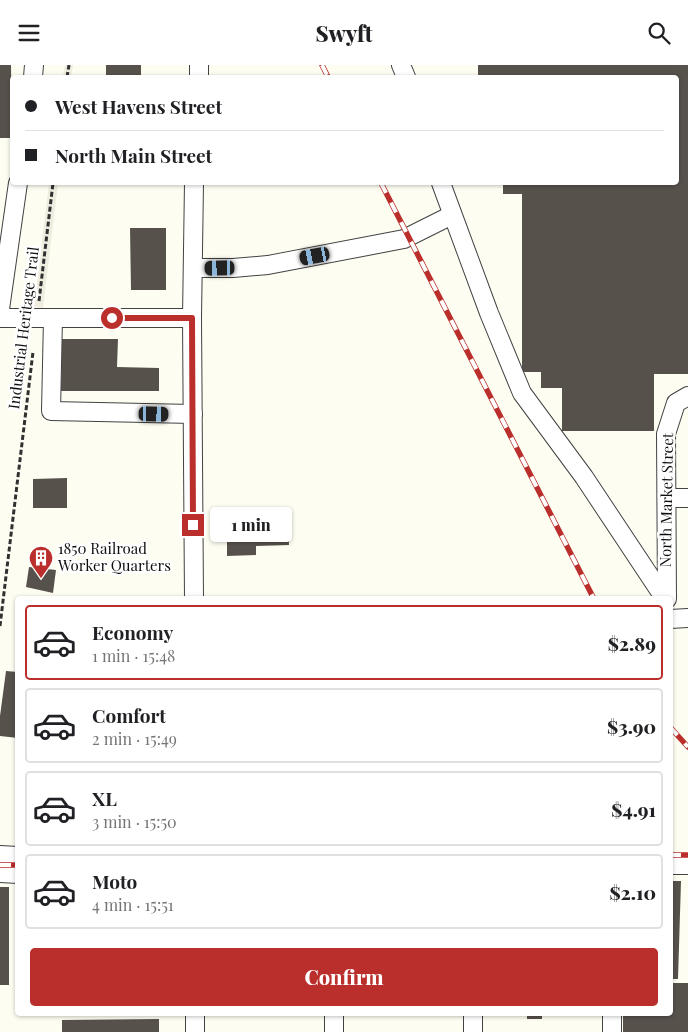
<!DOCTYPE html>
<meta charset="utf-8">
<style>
:root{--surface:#fff;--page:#f2f2f2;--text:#202124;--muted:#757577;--line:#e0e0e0;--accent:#ba2f2c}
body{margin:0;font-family:"Playfair Display",serif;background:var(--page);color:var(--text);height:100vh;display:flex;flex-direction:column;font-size:19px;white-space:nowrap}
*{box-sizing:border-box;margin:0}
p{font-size:16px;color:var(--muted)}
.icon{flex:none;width:28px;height:28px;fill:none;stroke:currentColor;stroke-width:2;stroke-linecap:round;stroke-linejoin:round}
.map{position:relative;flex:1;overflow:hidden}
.sheet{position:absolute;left:15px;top:531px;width:658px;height:420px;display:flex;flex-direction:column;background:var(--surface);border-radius:5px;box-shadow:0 1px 4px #0004}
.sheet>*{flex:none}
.hud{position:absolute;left:10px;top:10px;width:669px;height:110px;border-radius:5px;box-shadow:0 1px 4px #0004;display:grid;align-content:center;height:110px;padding:0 15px;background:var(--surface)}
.end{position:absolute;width:22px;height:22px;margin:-11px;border:6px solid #ba2f2c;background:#fff;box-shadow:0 0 0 2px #fff}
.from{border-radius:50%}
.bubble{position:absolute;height:35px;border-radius:5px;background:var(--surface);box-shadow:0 1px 4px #0004;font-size:16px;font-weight:800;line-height:35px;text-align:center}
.car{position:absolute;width:15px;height:30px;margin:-15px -8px;border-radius:6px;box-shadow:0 0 4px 1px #0007;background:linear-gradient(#222 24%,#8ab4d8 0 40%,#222 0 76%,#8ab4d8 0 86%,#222 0)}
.hud b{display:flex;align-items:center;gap:18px;height:48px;font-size:19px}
.hud b+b{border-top:1px solid var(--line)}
.hud i{width:12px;height:12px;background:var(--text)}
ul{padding:9px 0 0;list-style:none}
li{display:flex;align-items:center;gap:15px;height:75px;margin:0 10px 8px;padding:0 5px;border:2px solid var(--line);border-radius:5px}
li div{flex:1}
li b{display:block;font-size:19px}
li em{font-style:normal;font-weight:800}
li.selected{border-color:var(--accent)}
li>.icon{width:45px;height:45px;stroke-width:1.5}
.button{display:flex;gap:10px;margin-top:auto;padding:10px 15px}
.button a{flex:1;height:58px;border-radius:5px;background:var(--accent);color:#fff;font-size:20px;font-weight:800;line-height:58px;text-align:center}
header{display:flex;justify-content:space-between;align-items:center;height:65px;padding:0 15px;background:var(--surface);font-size:22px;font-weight:800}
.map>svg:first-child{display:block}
</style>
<header><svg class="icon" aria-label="menu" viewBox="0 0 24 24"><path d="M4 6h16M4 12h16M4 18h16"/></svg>Swyft<svg class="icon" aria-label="search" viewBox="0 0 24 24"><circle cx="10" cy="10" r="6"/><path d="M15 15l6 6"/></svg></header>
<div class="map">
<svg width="688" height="967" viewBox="0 0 688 967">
<rect width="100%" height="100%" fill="#fefdf2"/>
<g fill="#efece0">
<path d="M65,0H73L71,12H63Z"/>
<path d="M49,118H58L43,243L34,242Z"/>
</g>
<g fill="#57514c">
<path d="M0,0H11L12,73H0Z"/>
<rect x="106" y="0" width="35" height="12"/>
<path d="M478,0H688V309H654V366H562V323H541V307H522V129H503V118H676V12H478Z"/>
<path d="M130,163H166V225H131Z"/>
<path d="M62,274H118L117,302L159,303V326H61Z"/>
<path d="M67,413V443H33V414Z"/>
<path d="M288,456L289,480L256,481V490L227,491V458Z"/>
<path d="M29,502L56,505L53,528L26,522Z"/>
<path d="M6,606L18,607V673L0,671V651Z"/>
<path d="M670,816H681L678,914H670Z"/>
<rect x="0" y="822" width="9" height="98"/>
<path d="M670,918H688V967H623V949H670Z"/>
<path d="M500,949H542V954H527V951H500Z"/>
<path d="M159,954V967H62V955Z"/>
</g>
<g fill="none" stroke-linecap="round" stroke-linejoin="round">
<defs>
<g id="minor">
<path d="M401,0L406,12"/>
<path d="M33,12L34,0"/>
<path d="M199,12V0"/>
<path d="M441,118L489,248L522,328L584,412L665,534"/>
<path d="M193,203H233L268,200L404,174L452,150"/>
<path d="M0,244L18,118"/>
<path d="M0,253H192"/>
<path d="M53,253L51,346L193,349"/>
<path d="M667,433H688"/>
<path d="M194,534L192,253L194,118"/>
<path d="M667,534L666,369L676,338L688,331"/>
<path d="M670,554L688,553"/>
<path d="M0,790L18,791"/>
<path d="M670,800H688"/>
<path d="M0,808L18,809"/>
<path d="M195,949V967"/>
<path d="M334,949V967"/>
<path d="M473,967V949"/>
<path d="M612,967V949"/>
</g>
</defs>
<use href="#minor" stroke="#424242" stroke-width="20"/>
<g stroke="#313131" stroke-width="3" stroke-dasharray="5 2.5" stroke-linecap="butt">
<path d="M67,12L69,0"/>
<path d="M39,236L53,118"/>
<path d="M0,561L33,287"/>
</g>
<use href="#minor" stroke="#fff" stroke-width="18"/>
<defs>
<g id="rail">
<path d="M322,0L328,12"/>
<path d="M381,118L594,534"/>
<path d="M670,662L688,682"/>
<path d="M670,790H688"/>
<path d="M0,800H18"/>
</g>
</defs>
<use href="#rail" stroke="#ba2f2c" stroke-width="5.5"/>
<use href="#rail" stroke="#fff" stroke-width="4" stroke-dasharray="11" stroke-linecap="butt"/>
</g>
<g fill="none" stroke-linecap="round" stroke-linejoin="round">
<path stroke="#ba2f2c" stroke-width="6" d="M112,253H192L193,460"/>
</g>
<defs>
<symbol id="building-pin" viewBox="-11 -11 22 30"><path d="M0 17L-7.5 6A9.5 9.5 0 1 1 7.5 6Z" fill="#ba2f2c" stroke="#fff"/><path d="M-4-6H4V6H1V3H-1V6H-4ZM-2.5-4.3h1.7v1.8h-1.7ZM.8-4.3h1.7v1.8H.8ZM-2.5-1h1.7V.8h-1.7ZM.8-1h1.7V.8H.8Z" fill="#fff"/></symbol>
</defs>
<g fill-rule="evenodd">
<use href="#building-pin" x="27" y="479" width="28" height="38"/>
</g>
<g text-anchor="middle" stroke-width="5" stroke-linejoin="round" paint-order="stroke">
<g font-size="15" fill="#0f0f0f" stroke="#fff">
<text transform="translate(24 263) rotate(-83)" y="5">Industrial Heritage Trail</text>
<text transform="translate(667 435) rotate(-89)" y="5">North Market Street</text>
</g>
<g font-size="15" fill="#0f0f0f" stroke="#fff" text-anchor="start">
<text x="58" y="489">1850 Railroad<tspan x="58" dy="17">Worker Quarters</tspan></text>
</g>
</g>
</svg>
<i class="end from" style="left:112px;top:253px"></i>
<i class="end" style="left:193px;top:460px"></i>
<div class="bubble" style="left:210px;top:442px;width:82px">1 min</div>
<i class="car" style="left:315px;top:191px;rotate:259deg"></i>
<i class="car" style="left:220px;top:203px;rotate:269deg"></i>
<i class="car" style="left:154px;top:349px;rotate:91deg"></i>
<div class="hud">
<b><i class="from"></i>West Havens Street</b>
<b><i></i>North Main Street</b>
</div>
<section class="sheet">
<ul>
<li class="selected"><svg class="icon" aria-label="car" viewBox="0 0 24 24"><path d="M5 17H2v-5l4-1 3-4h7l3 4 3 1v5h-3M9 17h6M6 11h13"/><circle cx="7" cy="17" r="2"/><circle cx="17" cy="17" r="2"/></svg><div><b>Economy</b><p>1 min · 15:48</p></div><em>$2.89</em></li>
<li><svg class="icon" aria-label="car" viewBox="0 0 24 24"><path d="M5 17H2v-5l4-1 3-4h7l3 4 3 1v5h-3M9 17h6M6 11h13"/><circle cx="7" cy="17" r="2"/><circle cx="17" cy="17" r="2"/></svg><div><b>Comfort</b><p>2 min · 15:49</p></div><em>$3.90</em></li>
<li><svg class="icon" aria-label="car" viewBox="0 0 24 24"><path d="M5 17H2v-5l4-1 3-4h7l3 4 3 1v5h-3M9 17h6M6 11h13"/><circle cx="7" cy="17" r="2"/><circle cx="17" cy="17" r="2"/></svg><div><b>XL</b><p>3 min · 15:50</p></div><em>$4.91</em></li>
<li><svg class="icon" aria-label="car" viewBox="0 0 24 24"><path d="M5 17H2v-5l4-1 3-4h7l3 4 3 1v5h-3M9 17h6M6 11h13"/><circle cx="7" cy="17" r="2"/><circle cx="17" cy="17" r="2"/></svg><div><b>Moto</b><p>4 min · 15:51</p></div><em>$2.10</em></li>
</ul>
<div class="button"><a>Confirm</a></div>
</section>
</div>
